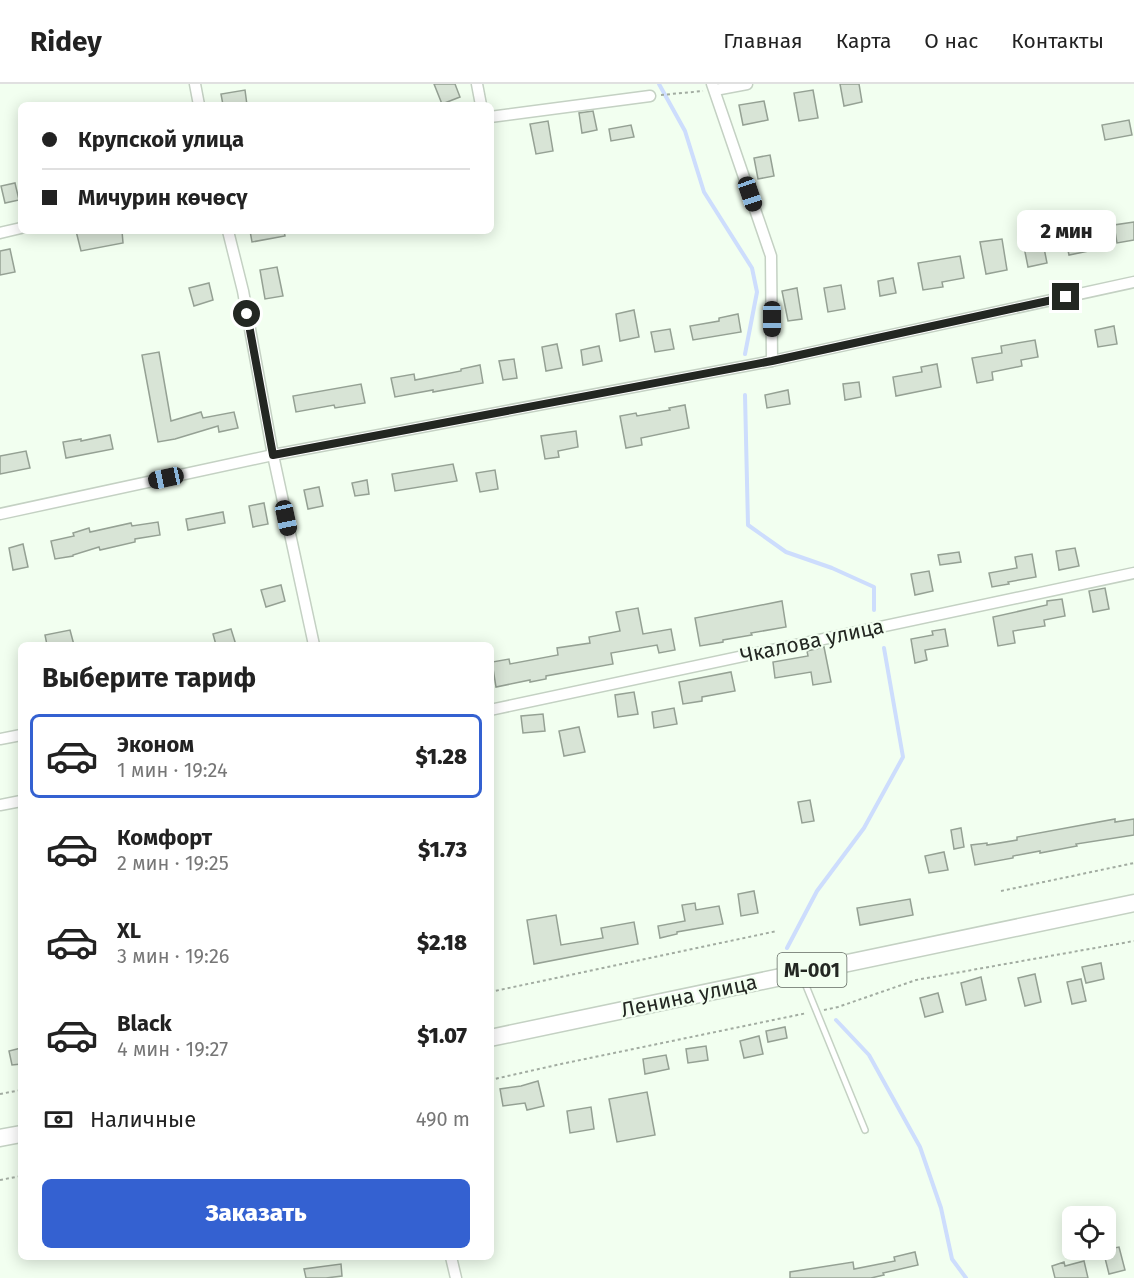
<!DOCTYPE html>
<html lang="ru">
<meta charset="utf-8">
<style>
:root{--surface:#fff;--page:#f6f6f6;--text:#222;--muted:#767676;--line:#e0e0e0;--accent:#3461d1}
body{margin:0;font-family:"Fira Sans",sans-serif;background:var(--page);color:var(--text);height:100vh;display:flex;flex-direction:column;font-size:22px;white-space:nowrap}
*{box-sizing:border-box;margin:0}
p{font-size:20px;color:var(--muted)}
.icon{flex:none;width:33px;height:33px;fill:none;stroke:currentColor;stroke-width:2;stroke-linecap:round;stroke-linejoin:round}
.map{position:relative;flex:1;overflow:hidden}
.side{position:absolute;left:18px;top:558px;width:476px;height:618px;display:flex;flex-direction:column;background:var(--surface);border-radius:9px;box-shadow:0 3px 15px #0003}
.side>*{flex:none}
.guide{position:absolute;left:18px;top:18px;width:476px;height:132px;border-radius:9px;box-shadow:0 3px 15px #0003;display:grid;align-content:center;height:132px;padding:0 24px;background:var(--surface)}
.buttons{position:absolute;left:1062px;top:1122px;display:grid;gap:12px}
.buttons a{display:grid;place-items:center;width:54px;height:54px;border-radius:9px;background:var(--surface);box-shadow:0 3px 15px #0003;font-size:30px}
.end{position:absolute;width:27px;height:27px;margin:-14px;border:8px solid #232722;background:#fff;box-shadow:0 0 0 3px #fff}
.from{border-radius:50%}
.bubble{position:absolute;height:42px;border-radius:9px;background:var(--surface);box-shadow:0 3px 15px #0003;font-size:20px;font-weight:800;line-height:42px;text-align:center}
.car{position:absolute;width:18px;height:36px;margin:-18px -9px;border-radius:8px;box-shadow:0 0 4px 2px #0007;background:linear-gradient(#222 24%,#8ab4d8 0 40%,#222 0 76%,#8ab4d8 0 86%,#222 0)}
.guide b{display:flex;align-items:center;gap:21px;height:57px;font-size:22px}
.guide b+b{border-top:2px solid var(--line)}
.guide i{width:15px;height:15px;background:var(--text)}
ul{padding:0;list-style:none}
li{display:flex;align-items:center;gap:18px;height:84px;margin:0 12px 9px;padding:0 12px;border:3px solid transparent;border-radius:9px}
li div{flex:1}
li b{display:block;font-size:22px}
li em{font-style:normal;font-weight:800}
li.active{border-color:var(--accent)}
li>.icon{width:54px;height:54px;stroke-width:1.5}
h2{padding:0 24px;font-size:27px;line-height:72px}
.pay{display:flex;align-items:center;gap:15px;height:66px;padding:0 24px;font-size:22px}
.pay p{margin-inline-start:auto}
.cta{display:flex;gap:12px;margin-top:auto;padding:12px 24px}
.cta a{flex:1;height:69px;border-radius:9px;background:var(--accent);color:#fff;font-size:24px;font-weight:800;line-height:69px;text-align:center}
header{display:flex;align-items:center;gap:36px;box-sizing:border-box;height:84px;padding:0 30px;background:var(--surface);border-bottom:2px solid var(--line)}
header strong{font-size:28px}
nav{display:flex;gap:33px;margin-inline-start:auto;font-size:21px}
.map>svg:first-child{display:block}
</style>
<header>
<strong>Ridey</strong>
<nav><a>Главная</a><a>Карта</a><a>О нас</a><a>Контакты</a></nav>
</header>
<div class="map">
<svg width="1134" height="1194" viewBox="0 0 1134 1194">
<rect width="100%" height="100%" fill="#f2fff0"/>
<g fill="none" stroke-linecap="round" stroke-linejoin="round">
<g stroke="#cdddfd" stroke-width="4">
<path d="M659,0L685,47L704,108L752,184L757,208L745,270"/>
<path d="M745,311L748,441L786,468L832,484L874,503V526"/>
<path d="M787,864L817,807L864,744L903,673L884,564"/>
<path d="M836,936L869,971L920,1063L941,1124L952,1175L966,1194"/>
</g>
</g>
<g fill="#d8e4d6" stroke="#95a194" stroke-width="1.5">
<path d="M434,0H455L460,13L442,20Z"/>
<path d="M840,0H859L862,18L844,22Z"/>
<path d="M245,6L247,21H223L221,10Z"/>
<path d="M813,6L818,34L799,37L794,9Z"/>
<path d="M764,17L768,36L743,41L739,21Z"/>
<path d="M593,27L597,46L582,49L579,29Z"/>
<path d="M1129,36L1132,51L1105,56L1102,41Z"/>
<path d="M548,37L553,67L536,70L530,40Z"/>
<path d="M631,41L634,53L611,57L609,45Z"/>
<path d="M770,71L774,92L758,95L754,74Z"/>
<path d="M15,99L19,116L5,119L1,102Z"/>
<path d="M1134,138V156L1117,159L1114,141Z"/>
<path d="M76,147H122L123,159L81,167Z"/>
<path d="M250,147H284L285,152L252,158Z"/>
<path d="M1086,148L1089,167L1069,171L1065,152Z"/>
<path d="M1002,155L1007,186L986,190L980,158Z"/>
<path d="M1043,159L1047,179L1028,183L1024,163Z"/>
<path d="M10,165L15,188L0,191V167Z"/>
<path d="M960,172L964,194L942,198L943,203L923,206L918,179Z"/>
<path d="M277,183L283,212L265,215L260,186Z"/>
<path d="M893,194L896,209L880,212L878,197Z"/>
<path d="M209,199L213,216L194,222L189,204Z"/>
<path d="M841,201L845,225L828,228L824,204Z"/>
<path d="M797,204L802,235L788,237L782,207Z"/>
<path d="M634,226L639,253L620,257L616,230Z"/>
<path d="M738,230L741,248L693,256L690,242L719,237V234Z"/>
<path d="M1114,242L1117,260L1098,263L1095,246Z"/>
<path d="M670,245L674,265L655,268L651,248Z"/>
<path d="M1035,256L1038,273L1021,276L1022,282L992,288L993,296L977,299L972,274L1002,269L1001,262Z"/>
<path d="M557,260L562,284L546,287L542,263Z"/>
<path d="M599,262L602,277L583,281L581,266Z"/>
<path d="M159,268L171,337L201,328L203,334L234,328L238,344L219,348L218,342L175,355L158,358L142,271Z"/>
<path d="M514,275L517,294L503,296L499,277Z"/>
<path d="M937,280L941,303L896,312L893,293L922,288L921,283Z"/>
<path d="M480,281L483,299L433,308V306L395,313L391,294L414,290L415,296L461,287V285Z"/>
<path d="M859,298L861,313L845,316L843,300Z"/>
<path d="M361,300L365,319L335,324L334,321L296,328L293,312Z"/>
<path d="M788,306L790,320L767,324L765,311Z"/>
<path d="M685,321L689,344L641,354L642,361L626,364L620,332L636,329L637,332L670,326L669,324Z"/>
<path d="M576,347L578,363L558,367L559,373L545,375L541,352Z"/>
<path d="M110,351L113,365L66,374L63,358L81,355V357Z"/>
<path d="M26,367L30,384L0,390V372Z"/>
<path d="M453,380L457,397L395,407L392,390Z"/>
<path d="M495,386L498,405L480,408L476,389Z"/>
<path d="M367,396L369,410L355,412L352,399Z"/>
<path d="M319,403L323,422L308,425L304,406Z"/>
<path d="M264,419L268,440L253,443L249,422Z"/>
<path d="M223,428L225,439L188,446L186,435Z"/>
<path d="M158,438L160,451L135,455V458L100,466L99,463L73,471V472L55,475L51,457L74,452L73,449L89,444L90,448L131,439L132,442Z"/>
<path d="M23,460L28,483L13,486L9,464Z"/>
<path d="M1075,464L1079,482L1059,486L1056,467Z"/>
<path d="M959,468L961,478L940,481L938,471Z"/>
<path d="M1032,470L1036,493L1008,498L1009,500L992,503L989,489L1017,484L1015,473Z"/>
<path d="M929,487L933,507L915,511L911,490Z"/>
<path d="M281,501L285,517L266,523L261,506Z"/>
<path d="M1105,504L1109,525L1093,528L1089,507Z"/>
<path d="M1062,515L1065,532L1044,536L1045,542L1013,547L1015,559L998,562L993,533L1047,521V517Z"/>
<path d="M782,517L786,543L751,549L752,551L723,556V558L700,562L695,534Z"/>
<path d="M638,524L643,550L671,545L675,566L659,569L657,561L611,569L613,580L546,592V595L530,598V596L496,603L492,578L509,575L510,580L558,571L557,564L590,559L589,553L620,547L616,528Z"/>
<path d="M231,545L236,561H216L213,550Z"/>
<path d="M945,545L948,562L925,566L927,576L915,579L911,555L933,551L932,547Z"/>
<path d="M70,546L74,561H47L45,551Z"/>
<path d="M824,563L831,598L813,601L811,588L775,594L773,578L808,572L807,567Z"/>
<path d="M731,588L735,607L702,613V617L683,620L679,598Z"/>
<path d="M634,608L638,630L618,633L615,611Z"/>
<path d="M674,624L677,640L654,644L652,628Z"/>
<path d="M543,630L545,647L523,649L521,632Z"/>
<path d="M579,643L585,668L564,672L559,647Z"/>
<path d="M810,716L814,737L802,739L798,718Z"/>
<path d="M1115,735V738L1134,735V751L1076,760L1077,762L1040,769V767L1013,772V774L975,781L971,761L987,759V761L1017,756V753Z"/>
<path d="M961,744L964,763L954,765L951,746Z"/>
<path d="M944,768L948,786L929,789L925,772Z"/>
<path d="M754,807L758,829L741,832L738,810Z"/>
<path d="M910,815L913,831L860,841L857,824Z"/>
<path d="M695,819L696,826L719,822L723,840L677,848V850L660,854L658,842L685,837L682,821Z"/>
<path d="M556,831L561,861L603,854L601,844L634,838L638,860L534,880L527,836Z"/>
<path d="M1101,879L1104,895L1086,899L1082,883Z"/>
<path d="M1035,890L1041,918L1025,922L1018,894Z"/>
<path d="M981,893L986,916L966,921L961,899Z"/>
<path d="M1081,895L1086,917L1072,920L1067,898Z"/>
<path d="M938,909L943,928L925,933L920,914Z"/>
<path d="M785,943L787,954L768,958L766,947Z"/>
<path d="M759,952L763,970L744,974L740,957Z"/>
<path d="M706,962L708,976L688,979L686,965Z"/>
<path d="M21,964V980L12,981L9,967Z"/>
<path d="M666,971L669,985L645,990L643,975Z"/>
<path d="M538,997L544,1022L527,1026L525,1019L503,1022L500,1005L521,1002Z"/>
<path d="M647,1008L655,1051L617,1058L609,1015Z"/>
<path d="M591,1023L594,1045L570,1049L567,1027Z"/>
<path d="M1119,1163L1125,1186L1109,1190L1103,1166Z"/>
<path d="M915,1168L918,1181L883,1189L884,1191L871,1194H790V1188L853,1178L854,1185L895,1177L894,1173Z"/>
<path d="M1084,1177L1088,1194H1055L1052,1182L1064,1178L1065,1182Z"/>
<path d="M341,1180L342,1192L326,1194H306L304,1185Z"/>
</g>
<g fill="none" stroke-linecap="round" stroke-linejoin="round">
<defs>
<path id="lane" d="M802,892L865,1046"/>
<g id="street">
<path d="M195,0L199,21"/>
<path d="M477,0L481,21"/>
<path d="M712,0L771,172L772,277"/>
<path d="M715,6L747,0"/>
<path d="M490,33L650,12"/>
<path d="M228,147L243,207L273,371L314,561"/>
<path d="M0,149L21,144"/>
<path d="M0,430L273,371L772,277L1134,198"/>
<path d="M490,626L1134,489"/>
<path d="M0,655L21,651"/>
<path d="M0,721L21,717"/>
<path d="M451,1173L456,1194"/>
</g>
<g id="primary">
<path d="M490,954L1134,819"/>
<path d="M0,1054L21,1050"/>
</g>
</defs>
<use href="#lane" stroke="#c4d1c3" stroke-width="8"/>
<use href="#street" stroke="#c4d1c3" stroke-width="13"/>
<use href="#primary" stroke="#c4d1c3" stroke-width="19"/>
<g stroke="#a2aca1" stroke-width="2" stroke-dasharray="3 3" stroke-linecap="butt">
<path d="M661,11L703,7"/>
<path d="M1001,807L1134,779"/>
<path d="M490,908L777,847"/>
<path d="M824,926L838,923L916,896L1134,857"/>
<path d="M490,996L561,980L807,929"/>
<path d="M0,1010L21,1006"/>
<path d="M0,1096L21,1092"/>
</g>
<use href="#lane" stroke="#fff" stroke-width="5"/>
<use href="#street" stroke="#fff" stroke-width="10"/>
<use href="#primary" stroke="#fff" stroke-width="16"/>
</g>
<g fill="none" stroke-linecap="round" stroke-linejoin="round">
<path stroke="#232722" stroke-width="8" d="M247,230L273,371L772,277L1066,213"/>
</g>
<g text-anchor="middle" stroke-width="4.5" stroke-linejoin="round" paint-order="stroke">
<rect fill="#f2fff0" stroke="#616860" stroke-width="1.5" x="777.5" y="869" width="69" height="34" rx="4.5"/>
<g font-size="20" font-weight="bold" fill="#232722">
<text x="812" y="893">М-001</text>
</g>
<g font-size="21" fill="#232722" stroke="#f2fff0">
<text transform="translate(812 557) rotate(-12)" y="7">Чкалова улица</text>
<text transform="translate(689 912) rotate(-12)" y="7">Ленина улица</text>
</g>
</g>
</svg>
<div class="buttons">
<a><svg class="icon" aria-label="locate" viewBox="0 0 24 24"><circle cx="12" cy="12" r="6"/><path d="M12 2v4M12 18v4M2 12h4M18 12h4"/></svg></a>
</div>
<i class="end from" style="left:247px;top:230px"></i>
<i class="end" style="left:1066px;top:213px"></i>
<div class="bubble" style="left:1017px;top:126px;width:99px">2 мин</div>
<i class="car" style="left:750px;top:110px;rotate:161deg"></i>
<i class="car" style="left:772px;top:235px;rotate:180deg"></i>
<i class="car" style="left:166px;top:394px;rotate:258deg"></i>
<i class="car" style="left:286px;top:434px;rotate:168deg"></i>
<div class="guide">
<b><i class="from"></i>Крупской улица</b>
<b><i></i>Мичурин көчөсү</b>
</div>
<section class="side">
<h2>Выберите тариф</h2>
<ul>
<li class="active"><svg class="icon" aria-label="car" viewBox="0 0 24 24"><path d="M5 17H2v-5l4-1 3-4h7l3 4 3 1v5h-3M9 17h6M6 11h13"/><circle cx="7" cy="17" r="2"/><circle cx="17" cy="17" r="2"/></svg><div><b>Эконом</b><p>1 мин · 19:24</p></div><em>$1.28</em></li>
<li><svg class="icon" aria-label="car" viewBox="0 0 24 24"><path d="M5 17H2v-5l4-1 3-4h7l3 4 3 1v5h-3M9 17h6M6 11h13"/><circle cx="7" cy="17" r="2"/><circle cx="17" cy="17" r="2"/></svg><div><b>Комфорт</b><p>2 мин · 19:25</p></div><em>$1.73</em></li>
<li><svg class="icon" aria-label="car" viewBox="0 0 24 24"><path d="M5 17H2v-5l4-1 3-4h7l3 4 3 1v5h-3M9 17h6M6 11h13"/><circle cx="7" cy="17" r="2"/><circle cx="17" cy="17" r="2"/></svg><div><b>XL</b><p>3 мин · 19:26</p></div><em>$2.18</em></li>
<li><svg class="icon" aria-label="car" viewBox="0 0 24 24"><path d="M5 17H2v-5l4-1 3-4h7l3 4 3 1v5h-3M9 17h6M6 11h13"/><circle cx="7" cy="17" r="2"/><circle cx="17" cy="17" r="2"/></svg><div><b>Black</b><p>4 мин · 19:27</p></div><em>$1.07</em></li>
</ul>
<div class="pay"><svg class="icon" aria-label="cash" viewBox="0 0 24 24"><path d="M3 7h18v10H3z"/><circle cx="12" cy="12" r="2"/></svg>Наличные<p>490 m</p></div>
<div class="cta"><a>Заказать</a></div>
</section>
</div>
